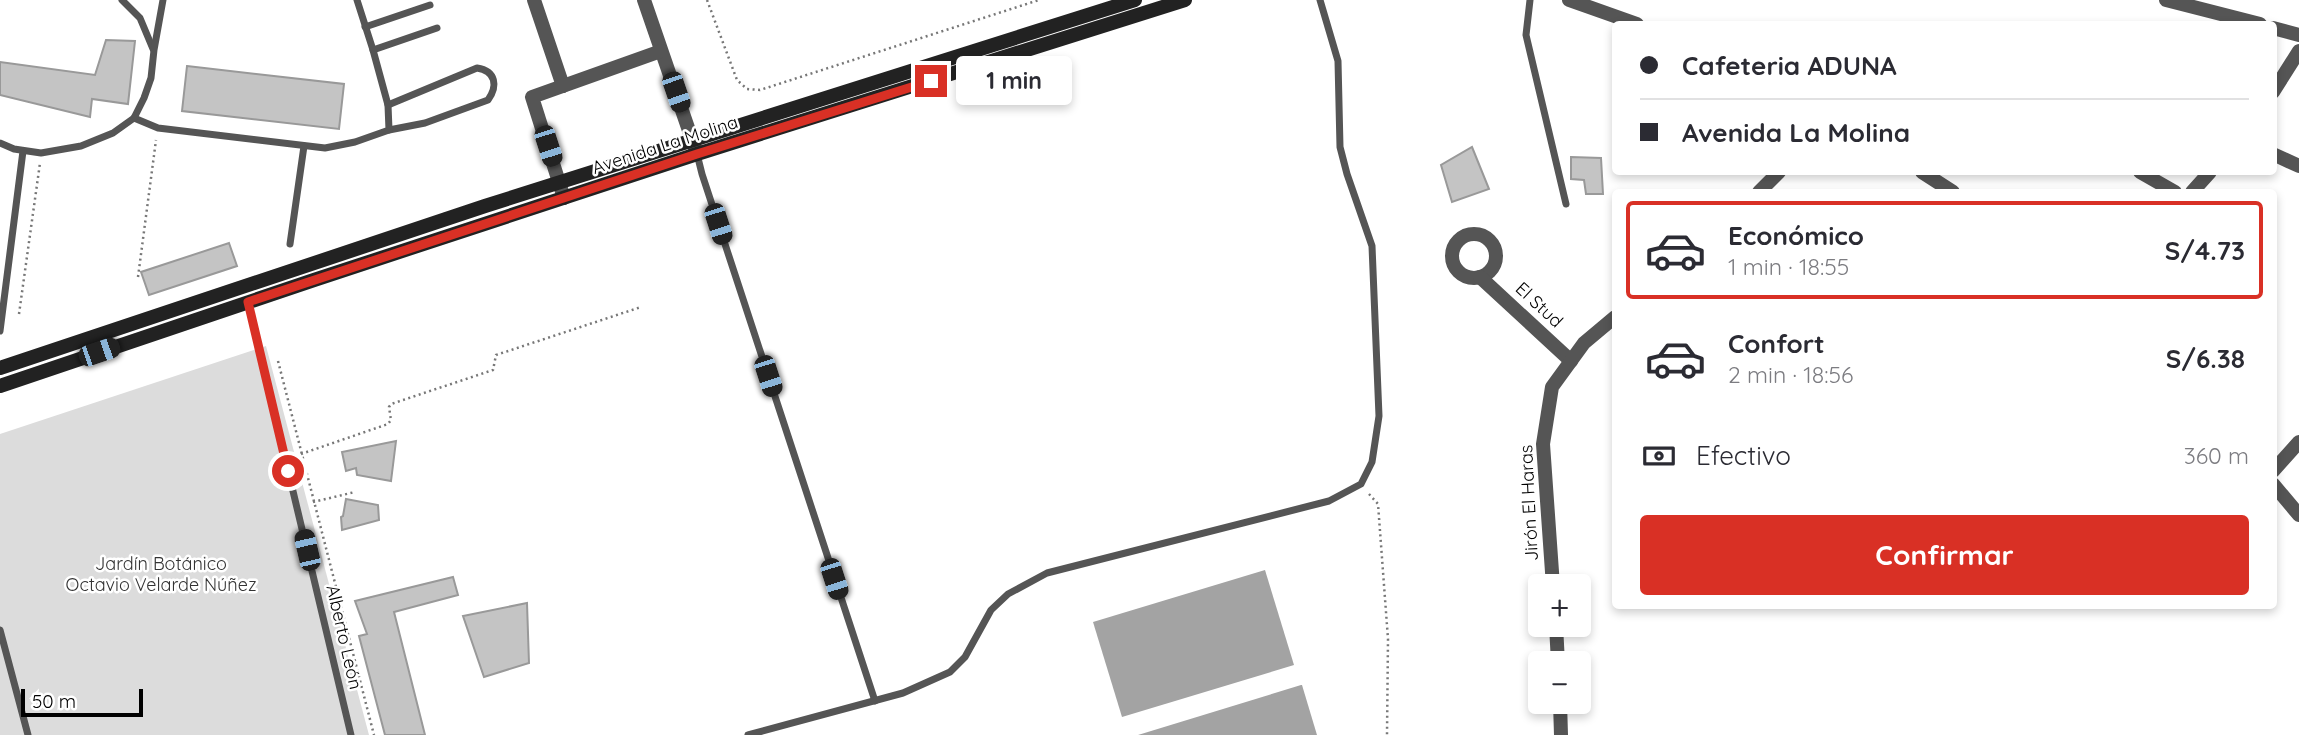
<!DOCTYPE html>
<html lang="es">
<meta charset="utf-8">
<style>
:root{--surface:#fff;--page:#f7f7f7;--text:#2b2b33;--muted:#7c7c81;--line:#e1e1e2;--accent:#d93025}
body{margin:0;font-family:Quicksand,sans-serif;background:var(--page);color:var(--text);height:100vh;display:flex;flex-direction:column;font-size:26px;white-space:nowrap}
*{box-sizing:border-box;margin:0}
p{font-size:23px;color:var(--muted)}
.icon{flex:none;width:38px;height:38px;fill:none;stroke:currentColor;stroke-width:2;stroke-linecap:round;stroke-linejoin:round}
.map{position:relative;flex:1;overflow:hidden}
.sheet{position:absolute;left:1612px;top:189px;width:665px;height:420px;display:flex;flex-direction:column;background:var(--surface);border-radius:7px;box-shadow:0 4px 10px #0003}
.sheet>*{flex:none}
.hud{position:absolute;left:1612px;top:21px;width:665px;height:154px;border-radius:7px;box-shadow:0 4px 10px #0003;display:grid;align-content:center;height:154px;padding:0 28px;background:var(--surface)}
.buttons{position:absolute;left:1528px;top:574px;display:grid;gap:14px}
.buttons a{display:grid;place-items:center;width:63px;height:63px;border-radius:7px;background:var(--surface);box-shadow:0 4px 10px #0003;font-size:35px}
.scale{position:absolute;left:21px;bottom:18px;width:122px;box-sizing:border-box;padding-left:7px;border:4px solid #000;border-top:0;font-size:19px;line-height:24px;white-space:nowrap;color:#000;-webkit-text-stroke:5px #fff;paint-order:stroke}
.end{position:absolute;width:32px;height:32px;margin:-16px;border:9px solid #d93025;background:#fff;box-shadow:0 0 0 4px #fff}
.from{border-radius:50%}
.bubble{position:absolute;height:49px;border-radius:7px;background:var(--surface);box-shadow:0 4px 10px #0003;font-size:23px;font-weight:800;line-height:49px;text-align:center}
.car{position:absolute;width:21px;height:42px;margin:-21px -10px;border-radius:9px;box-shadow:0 0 5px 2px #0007;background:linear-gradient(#222 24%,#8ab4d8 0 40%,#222 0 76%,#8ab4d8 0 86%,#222 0)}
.hud b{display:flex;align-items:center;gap:24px;height:66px;font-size:26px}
.hud b+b{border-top:2px solid var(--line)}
.hud i{width:18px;height:18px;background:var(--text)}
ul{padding:12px 0 0;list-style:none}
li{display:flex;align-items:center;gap:21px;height:98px;margin:0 14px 10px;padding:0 14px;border:4px solid transparent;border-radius:7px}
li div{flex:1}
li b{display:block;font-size:26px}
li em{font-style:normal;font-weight:800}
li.active{border-color:var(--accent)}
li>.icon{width:63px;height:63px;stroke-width:1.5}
.pay{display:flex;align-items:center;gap:18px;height:77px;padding:0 28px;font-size:26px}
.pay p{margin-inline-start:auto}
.button{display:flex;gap:14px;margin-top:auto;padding:14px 28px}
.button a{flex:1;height:80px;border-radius:7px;background:var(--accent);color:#fff;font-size:28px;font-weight:800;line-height:80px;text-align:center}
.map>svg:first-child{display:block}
</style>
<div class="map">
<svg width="2299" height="735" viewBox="0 0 2299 735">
<rect width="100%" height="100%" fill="#fff"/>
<path fill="#dcdcdc" d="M266,346L369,735H0V434Z"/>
<g fill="#a3a3a3">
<path d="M1265,570L1294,665L1122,717L1093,622Z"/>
<path d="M1302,685L1317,735H1138L1301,685Z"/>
</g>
<g fill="#c4c4c4" stroke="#999" stroke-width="2">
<path d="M106,40L135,41L128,104L92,99L90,117L0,95V62L95,75Z"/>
<path d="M187,66L344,84L339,129L182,111Z"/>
<path d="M1472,147L1489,189L1452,202L1441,165Z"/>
<path d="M1571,157L1601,158L1603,194H1586L1584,180L1571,179Z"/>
<path d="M229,243L237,266L149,295L141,272Z"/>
<path d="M396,441L391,481L357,475L356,468L346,471L342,452Z"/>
<path d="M346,499L378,505L379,520L342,530L341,517L343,516Z"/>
<path d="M453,577L458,595L394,612L425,735H385L359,636L367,634L355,601Z"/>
<path d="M527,603L529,663L484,677L463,616Z"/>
</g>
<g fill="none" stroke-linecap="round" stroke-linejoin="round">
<g stroke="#777" stroke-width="2.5" stroke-dasharray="2 3.5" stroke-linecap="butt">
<path d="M707,0L737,80L747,89L760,90L1039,0"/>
<path d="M138,277L156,140"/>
<path d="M19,314L40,163"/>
<path d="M278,361L374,735"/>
<path d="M301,454L388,424L391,420L389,407L391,404L493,370L496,355L641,307"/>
<path d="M1369,494L1378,504L1388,639L1387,735"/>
<path d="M313,502L355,492"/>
</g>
<g stroke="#555" stroke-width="7">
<path d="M122,0L140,18L153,49"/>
<path d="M1530,0L1526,35L1566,204"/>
<path d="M365,27L430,5"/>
<path d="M373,50L437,28"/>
<path d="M388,105L477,68C496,71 498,86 488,100L425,123L389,130"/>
<path d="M134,118L158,128L325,148L355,142L389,130L388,105L373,50L357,0"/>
<path d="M0,143L14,149L41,153L81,146L113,133L134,118L144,98L151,78L154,50L163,0"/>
<path d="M697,154L702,174L875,701"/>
<path d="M290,244L304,146"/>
<path d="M248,302L351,735"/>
<path d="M0,331L23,151"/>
<path d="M0,630L28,735"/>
<path d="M748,735L903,693L950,672L965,657L991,610L1008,594L1047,573L1329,501L1361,484L1372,462L1379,416L1372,246L1347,174L1340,147L1338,61L1320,0"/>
</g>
<g stroke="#555" stroke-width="14">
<path d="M534,0L563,86"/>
<path d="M644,0L696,151"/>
<path d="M2166,0L2260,24"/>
<path d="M2273,28L2299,35"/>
<path d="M2273,92L2299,51"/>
<path d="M2273,154L2299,166"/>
<path d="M2140,172L2175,192"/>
<path d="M1759,192L1779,172"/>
<path d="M2192,192L2210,172"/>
<path d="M564,198L532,97L661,51"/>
<circle cx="1474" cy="256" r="22"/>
<path d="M1480,277L1571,361"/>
<path d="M2273,471L2299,442"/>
<path d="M1553,586L1543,444L1552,387L1584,343L1615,317"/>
<path d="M1556,625L1558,663"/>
<path d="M1560,702L1561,735"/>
</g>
<g stroke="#555" stroke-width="14">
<path d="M1569,0L1637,24"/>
<path d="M1922,172L1953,192"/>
<path d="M2273,484L2299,515"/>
</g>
<g stroke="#222" stroke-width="14">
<path d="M0,368L485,206L1135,0"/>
<path d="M0,386L314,280L697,154L1185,0"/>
</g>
</g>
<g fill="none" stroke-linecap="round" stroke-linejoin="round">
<path stroke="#d93025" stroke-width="9" d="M288,471L248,302L697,154L931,81"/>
</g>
<g text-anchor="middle" stroke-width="5" stroke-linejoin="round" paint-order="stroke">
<g font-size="18" fill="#000" stroke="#fff">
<text transform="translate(665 145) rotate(-18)" y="6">Avenida La Molina</text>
<text transform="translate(1539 305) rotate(43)" y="6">El Stud</text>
<text transform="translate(1529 503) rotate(-93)" y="6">Jirón El Haras</text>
<text transform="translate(344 637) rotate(77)" y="6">Alberto León</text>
</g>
<g font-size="18" fill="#333" stroke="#fff">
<text x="161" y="570">Jardín Botánico<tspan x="161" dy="21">Octavio Velarde Núñez</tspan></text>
</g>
</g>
</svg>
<div class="buttons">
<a>+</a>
<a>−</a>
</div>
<div class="scale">50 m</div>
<i class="end from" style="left:288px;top:471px"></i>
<i class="end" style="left:931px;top:81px"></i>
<div class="bubble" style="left:956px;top:56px;width:116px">1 min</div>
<i class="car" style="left:676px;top:92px;rotate:161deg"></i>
<i class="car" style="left:548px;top:146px;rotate:162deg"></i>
<i class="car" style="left:718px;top:224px;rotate:162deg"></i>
<i class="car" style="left:99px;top:352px;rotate:71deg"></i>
<i class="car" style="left:768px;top:376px;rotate:162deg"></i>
<i class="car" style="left:307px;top:550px;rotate:347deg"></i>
<i class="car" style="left:834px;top:579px;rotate:162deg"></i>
<div class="hud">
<b><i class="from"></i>Cafeteria ADUNA</b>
<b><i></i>Avenida La Molina</b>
</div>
<section class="sheet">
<ul>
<li class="active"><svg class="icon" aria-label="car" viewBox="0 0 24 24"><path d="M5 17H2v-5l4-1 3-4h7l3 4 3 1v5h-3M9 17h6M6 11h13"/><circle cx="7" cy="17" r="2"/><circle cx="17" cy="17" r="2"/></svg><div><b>Económico</b><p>1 min · 18:55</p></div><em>S/4.73</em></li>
<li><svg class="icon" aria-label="car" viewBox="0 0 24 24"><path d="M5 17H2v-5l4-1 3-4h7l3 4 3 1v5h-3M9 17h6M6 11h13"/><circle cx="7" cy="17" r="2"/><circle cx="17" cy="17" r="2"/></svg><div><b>Confort</b><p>2 min · 18:56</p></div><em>S/6.38</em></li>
</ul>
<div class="pay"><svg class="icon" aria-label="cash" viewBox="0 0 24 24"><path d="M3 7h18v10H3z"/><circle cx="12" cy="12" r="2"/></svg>Efectivo<p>360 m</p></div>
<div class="button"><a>Confirmar</a></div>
</section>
</div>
